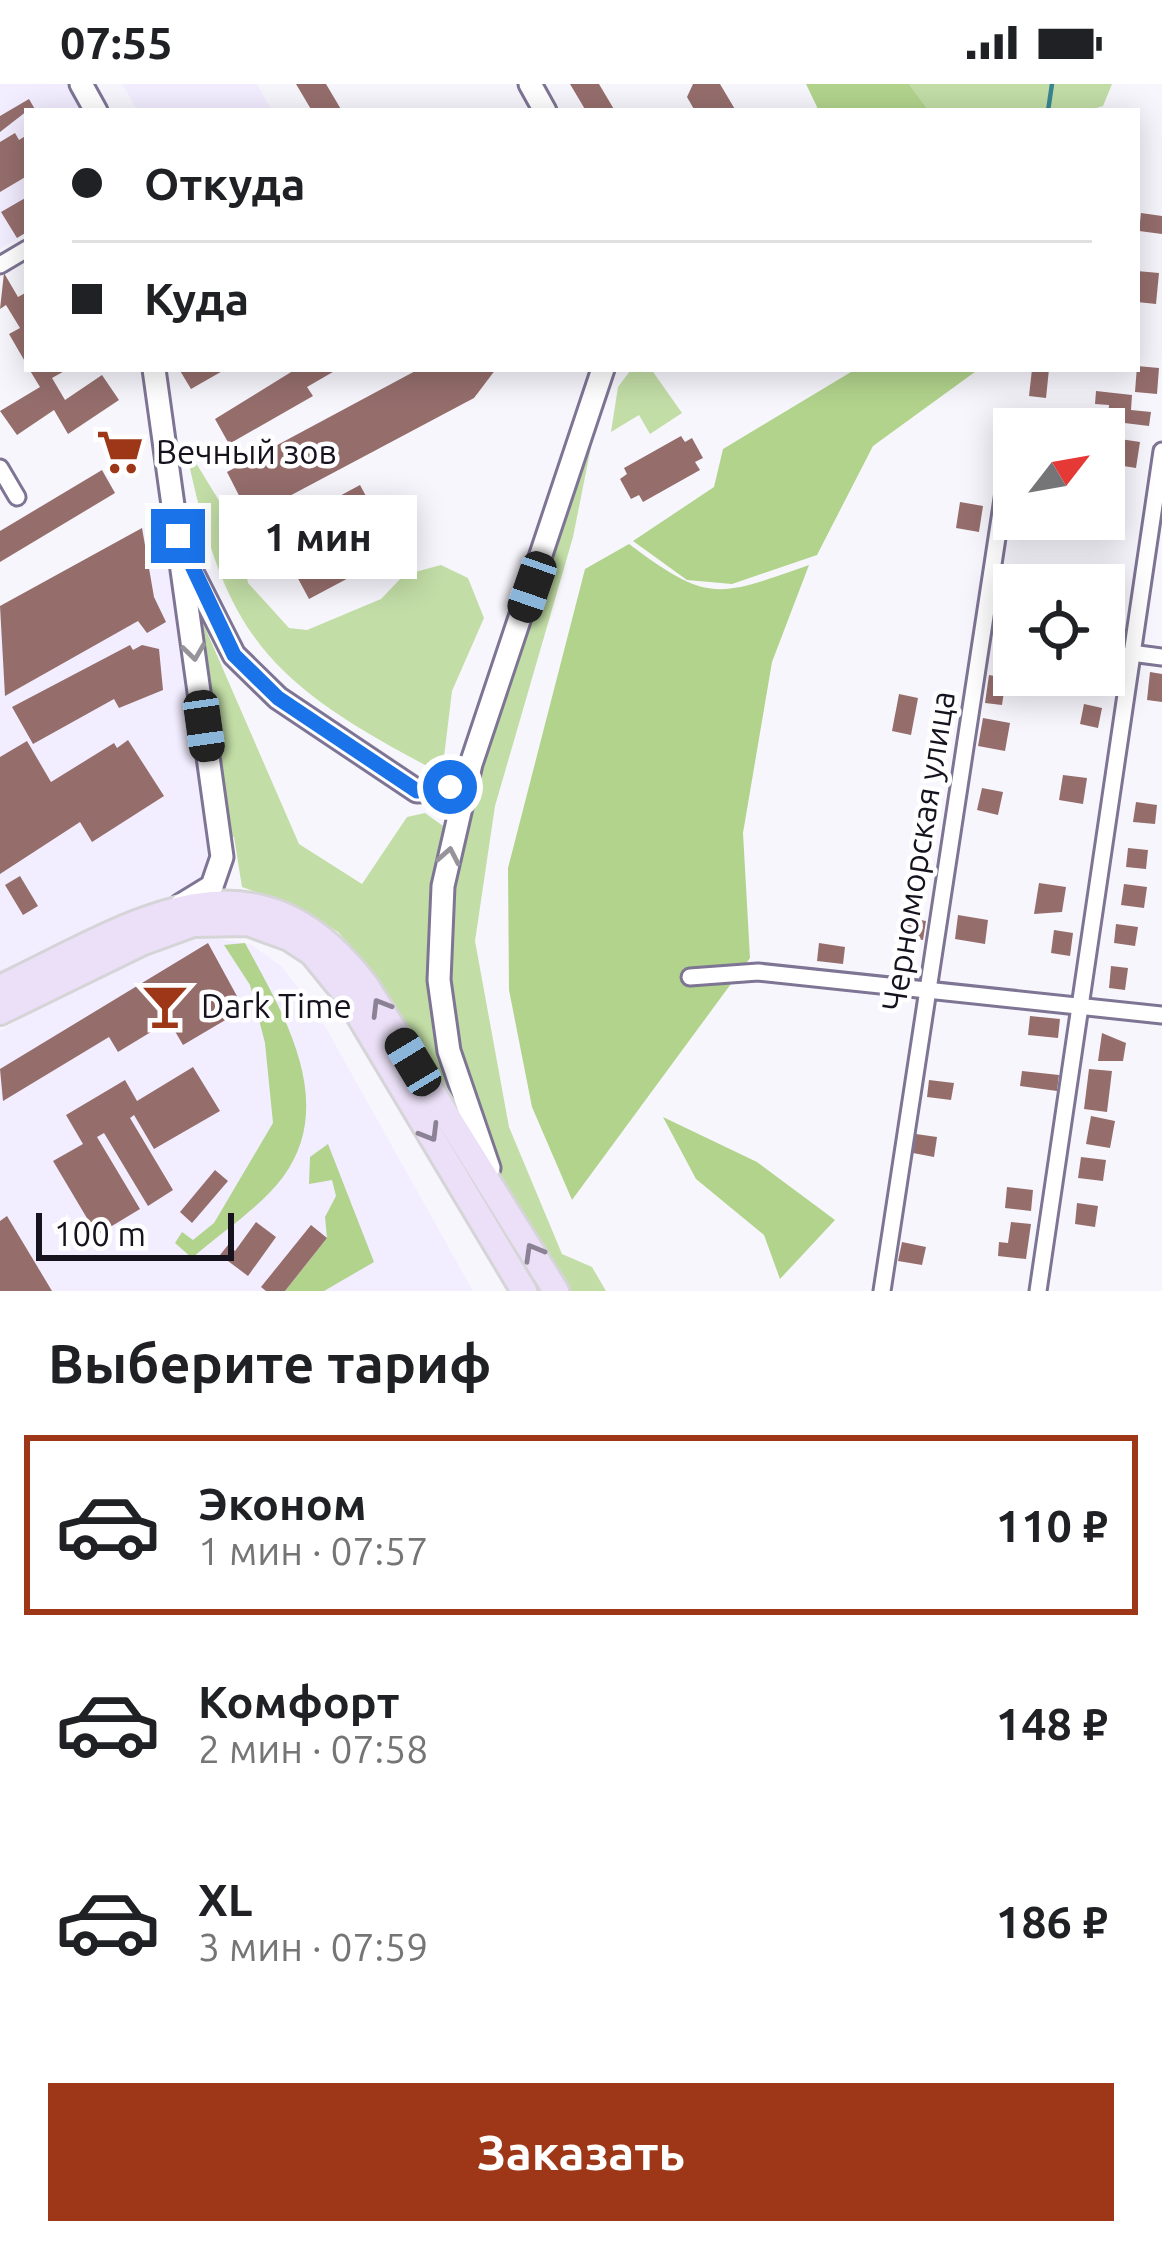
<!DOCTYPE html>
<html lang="ru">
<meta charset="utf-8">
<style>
:root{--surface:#fff;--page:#f2f2f2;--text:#202124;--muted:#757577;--line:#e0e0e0;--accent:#9e3718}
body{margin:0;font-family:Ubuntu,sans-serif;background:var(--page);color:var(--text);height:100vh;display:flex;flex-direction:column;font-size:45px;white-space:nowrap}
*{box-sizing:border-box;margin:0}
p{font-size:39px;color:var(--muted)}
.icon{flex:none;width:66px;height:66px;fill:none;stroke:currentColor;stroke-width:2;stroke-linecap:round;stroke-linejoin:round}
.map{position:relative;height:1207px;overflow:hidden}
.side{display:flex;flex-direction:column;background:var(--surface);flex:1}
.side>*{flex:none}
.top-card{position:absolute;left:24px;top:24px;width:1116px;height:264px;border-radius:0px;box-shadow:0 6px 30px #0003;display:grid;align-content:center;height:264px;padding:0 48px;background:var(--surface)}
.needle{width:78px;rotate:59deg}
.fabs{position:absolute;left:993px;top:324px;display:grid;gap:24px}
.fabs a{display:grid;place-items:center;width:132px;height:132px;border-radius:0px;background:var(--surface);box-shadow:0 6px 30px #0003;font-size:60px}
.scale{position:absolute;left:36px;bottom:30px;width:198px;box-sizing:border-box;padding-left:12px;border:6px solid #16121e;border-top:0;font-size:33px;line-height:42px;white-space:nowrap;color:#16121e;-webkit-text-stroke:9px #fff;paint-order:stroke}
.end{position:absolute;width:54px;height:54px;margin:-27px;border:15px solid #1a73e8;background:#fff;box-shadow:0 0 0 6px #fff}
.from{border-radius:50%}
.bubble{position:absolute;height:84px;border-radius:0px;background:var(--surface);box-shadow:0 6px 30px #0003;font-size:39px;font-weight:600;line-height:84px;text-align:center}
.car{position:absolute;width:36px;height:72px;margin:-36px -18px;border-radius:15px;box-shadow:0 0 9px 3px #0007;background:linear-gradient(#222 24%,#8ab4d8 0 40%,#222 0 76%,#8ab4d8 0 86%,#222 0)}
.top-card b{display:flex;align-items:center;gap:42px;height:114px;font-size:45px}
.top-card b+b{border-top:3px solid var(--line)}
.top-card i{width:30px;height:30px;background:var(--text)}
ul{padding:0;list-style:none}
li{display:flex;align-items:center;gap:36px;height:180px;margin:0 24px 18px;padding:0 24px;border:6px solid transparent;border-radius:0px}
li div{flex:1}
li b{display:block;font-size:45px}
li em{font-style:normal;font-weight:600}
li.current{border-color:var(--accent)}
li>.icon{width:108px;height:108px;stroke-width:1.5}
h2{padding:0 48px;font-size:54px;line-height:144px}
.action{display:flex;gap:24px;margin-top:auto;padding:24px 48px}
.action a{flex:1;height:138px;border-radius:0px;background:var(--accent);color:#fff;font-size:48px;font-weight:600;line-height:138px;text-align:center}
.status{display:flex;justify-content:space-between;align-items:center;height:84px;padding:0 60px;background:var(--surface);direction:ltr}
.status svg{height:33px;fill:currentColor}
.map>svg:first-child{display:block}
</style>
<div class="status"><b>07:55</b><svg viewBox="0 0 49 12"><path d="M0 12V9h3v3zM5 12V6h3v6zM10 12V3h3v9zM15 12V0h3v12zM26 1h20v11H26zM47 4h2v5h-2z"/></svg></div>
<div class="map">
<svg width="1162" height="1207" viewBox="0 0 1162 1207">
<rect width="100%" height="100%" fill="#f8f6fd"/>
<g fill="#f2edff">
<path d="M0,0H72L87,27H27V148L0,165Z"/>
<path d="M122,0H257L272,27H138Z"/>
<path d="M168,441L211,786L194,807L0,899V522L142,444Z"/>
<path d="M195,850L252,861L281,882L317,928L473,1207H0V947L59,911Z"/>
</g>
<g fill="#c2dda6">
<path d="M909,0H1112L1103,22L1087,27H929Z"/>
<path d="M651,285L682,329L650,350L639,331L611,348L618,303L630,287Z"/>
<path d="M594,348L573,453L495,722L475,857L509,1043L562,1170L592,1183L606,1207H563C519,1134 474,1059 454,975C408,783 531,529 594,348Z"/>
<path d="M185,361L237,446L248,499L289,544L307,546L381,515L404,491L441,481L468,494L484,534L452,607L444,673L429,683C261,595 223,546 185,361Z"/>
<path d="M196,523L299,760L362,800L407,733L425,729L446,744C425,848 428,941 460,1042L426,975L364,876L338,848L301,824L242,803L234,753L228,752Z"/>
</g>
<g fill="#b1d38c">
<path d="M806,0H909L929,27H819Z"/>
<path d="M856,285H979L873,362L817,471L732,500L687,496L633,457L714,403L723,365Z"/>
<path d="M629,460C709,520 718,513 809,481L772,578L743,749L750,874L572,1116L532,1023L509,906L508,784L585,485Z"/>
<path d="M245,859C283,929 338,1018 283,1093C261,1123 220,1149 192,1174L175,1159L182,1148L193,1156L214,1139L273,1039L265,959L250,901L224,861Z"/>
<path d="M663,1033L757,1078L835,1136L780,1195L764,1151L696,1095Z"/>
<path d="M328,1060L374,1178L324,1207H285L327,1154L325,1133L336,1112L332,1096L309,1100L310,1073Z"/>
</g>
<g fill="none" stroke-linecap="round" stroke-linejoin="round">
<path stroke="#388692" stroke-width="4.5" d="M1048,27L1052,0"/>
</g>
<g fill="#956e6c">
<path d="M296,0H326L342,27H312Z"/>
<path d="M570,0H599L615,27H586Z"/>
<path d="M693,0H720L736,27H695L687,13Z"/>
<path d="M29,15L36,27H27L0,48V32Z"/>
<path d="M15,49L19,56L27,51V92L0,108V58Z"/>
<path d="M27,113V148L17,154L1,128Z"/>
<path d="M1141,129L1162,132V150L1139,147Z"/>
<path d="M1137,187L1159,189L1156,220L1137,218Z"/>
<path d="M4,189L18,213L27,208V281L9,250L20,244L6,221L0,225Z"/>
<path d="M1137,282L1159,284L1157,310L1135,308Z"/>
<path d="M29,285H68L52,294L65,316L102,291L119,316L68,350L54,326L17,351L0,327L40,303Z"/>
<path d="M179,285H226L191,305Z"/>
<path d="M296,285H338L307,303L313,312L229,360L215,335Z"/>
<path d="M419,285H496L474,314L250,433L227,388Z"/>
<path d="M1032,285H1049L1046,314L1029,312Z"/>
<path d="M1096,307L1132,311L1131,326L1151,328L1149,342L1108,337L1109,321L1095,320Z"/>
<path d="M681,352L685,358L692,354L703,374L695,378L700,386L643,418L639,411L631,415L620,395L627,390L624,384Z"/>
<path d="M1120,355L1140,358L1136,384L1117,381Z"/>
<path d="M102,386L115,409L0,478V447Z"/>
<path d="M360,401L379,436L320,467L332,489L380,463L386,474L309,515L273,448Z"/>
<path d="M960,418L983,422L979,448L956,444Z"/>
<path d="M142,444L154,513L166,538L147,549L138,537L5,612L0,522Z"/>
<path d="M1104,525L1123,528L1119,555L1104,553Z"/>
<path d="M130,561L133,566L142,561L159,565L163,606L119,624L114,615L33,660L12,623Z"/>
<path d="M1150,588L1162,590V618L1147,616Z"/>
<path d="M989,591L1006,594L1002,621L985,619Z"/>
<path d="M899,610L918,614L911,651L892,647Z"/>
<path d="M1084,620L1102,624L1098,644L1080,640Z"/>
<path d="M983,634L1010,639L1005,667L978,662Z"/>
<path d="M128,656L164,712L92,758L80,738L0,790V673L27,657L51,698L114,659L117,664Z"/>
<path d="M1063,691L1087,694L1083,720L1059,716Z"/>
<path d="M982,704L1003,708L998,731L977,726Z"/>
<path d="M1136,718L1157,721L1155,740L1133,738Z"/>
<path d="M1128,764L1148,766L1146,785L1126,783Z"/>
<path d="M20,792L38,822L23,831L5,801Z"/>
<path d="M1039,799L1066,803L1062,828L1034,830Z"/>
<path d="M1124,800L1147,803L1144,824L1121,821Z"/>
<path d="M958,831L988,836L985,860L955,855Z"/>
<path d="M905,833L926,837L923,856L902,852Z"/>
<path d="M1116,840L1138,843L1135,862L1114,859Z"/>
<path d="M1054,846L1073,849L1070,872L1051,869Z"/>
<path d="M208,859L244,925L183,961L169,937L118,968L109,953L3,1017L0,985Z"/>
<path d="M819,859L845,863L843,880L817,877Z"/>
<path d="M1111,882L1128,884L1125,906L1109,904Z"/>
<path d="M1030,932L1060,935L1058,954L1028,951Z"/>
<path d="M1102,949L1126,959L1123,977H1098Z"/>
<path d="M193,983L220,1027L154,1065L134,1031L130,1034L173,1106L148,1122L104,1049L97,1053L140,1125L97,1151L53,1077L83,1060L66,1031L125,996L137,1017Z"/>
<path d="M1089,985L1112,987L1107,1028L1084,1025Z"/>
<path d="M1022,987L1059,991L1057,1007L1020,1002Z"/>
<path d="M929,996L954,999L951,1016L927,1013Z"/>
<path d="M1091,1032L1115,1037L1110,1064L1086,1060Z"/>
<path d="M916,1050L937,1053L934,1073L913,1069Z"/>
<path d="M1081,1073L1106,1076L1103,1097L1078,1094Z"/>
<path d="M215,1086L228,1097L192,1139L180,1128Z"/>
<path d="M1007,1103L1033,1106L1031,1127L1005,1124Z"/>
<path d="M1077,1119L1098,1122L1095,1143L1075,1140Z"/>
<path d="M7,1132L52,1207H0V1137Z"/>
<path d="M256,1138L276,1153L248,1192L220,1171L228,1161L235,1167Z"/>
<path d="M1011,1138L1031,1140L1026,1175L998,1172L999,1158L1008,1159Z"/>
<path d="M311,1141L327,1154L285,1207H266L261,1203Z"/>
<path d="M902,1158L926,1163L922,1181L898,1177Z"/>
</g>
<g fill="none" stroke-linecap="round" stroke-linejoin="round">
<defs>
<g id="street">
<path d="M0,181L27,165"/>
<path d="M0,384L17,413"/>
<path d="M1131,569L1162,573"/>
<path d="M690,893L758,888L1162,931"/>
<path d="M882,1207L1015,336"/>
<path d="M1038,1207L1162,367"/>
</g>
<g id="secondary">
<path d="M81,0L96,27"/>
<path d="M530,0L545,27"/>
<path d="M154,285L222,773L212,802L181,821"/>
<path d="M191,486L234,571L278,614L417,707L442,706L468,685"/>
<path d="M489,1084L449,967L439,896L443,802L471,680L603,285"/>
</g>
<g id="primary">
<path d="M0,904C133,841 254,751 367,903L556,1207"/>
<path d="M0,928L141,859L193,840L248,839L289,854L312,869L348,913L524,1207"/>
</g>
</defs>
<use href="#street" stroke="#7e7494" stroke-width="21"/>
<use href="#secondary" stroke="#7e7494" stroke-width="27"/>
<use href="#primary" stroke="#d5d4d6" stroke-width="30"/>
<use href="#street" stroke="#fff" stroke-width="15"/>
<use href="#secondary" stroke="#fff" stroke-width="21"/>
<use href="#primary" stroke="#ebe0f7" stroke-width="24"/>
</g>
<defs><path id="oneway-chevron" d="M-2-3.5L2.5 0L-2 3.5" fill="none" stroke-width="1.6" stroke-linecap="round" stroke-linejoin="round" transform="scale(3)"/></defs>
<g stroke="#96949a">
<use href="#oneway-chevron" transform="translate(194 568) rotate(82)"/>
<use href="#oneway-chevron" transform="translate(449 772) rotate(-79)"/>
</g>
<g stroke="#8b8395">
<use href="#oneway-chevron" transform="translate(380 923) rotate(-121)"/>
<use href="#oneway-chevron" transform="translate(430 1049) rotate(59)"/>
<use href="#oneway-chevron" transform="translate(533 1168) rotate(-120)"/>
</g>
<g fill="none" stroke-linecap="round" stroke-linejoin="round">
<path stroke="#1a73e8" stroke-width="15" d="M178,452L234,571L278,614L417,707L450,703"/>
</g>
<defs>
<symbol id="supermarket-bare" viewBox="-9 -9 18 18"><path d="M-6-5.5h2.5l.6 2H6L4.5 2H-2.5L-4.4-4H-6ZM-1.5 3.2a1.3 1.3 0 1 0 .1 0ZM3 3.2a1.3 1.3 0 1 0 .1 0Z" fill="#9e3718" stroke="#fff" stroke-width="2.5" paint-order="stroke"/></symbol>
<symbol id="bar-bare" viewBox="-9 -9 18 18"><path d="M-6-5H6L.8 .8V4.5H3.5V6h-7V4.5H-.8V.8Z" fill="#9e3718" stroke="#fff" stroke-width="2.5" paint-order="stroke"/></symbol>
</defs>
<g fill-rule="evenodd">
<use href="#supermarket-bare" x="87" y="335" width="66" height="66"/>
<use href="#bar-bare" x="132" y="889" width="66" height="66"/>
</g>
<g text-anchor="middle" stroke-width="9" stroke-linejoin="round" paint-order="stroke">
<g font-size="33" fill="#16121e" stroke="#fff" text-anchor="start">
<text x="156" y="380">Вечный зов</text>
<text x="201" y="934">Dark Time</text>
</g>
<g font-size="33" fill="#16121e" stroke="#fff">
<text transform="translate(918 767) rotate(-81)" y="12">Черноморская улица</text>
</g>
</g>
</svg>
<div class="fabs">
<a><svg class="needle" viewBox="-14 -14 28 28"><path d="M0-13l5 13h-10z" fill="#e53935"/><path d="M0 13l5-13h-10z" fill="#757577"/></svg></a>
<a><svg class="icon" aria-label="locate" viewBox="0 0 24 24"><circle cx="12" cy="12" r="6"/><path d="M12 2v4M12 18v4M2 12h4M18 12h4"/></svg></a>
</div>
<div class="scale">100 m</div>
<i class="end from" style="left:450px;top:703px"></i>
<i class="end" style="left:178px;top:452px"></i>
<div class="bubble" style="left:219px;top:411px;width:198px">1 мин</div>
<i class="car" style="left:532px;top:503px;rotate:199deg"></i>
<i class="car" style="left:204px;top:642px;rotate:172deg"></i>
<i class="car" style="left:413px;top:978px;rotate:329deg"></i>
<div class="top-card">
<b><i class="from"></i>Откуда</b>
<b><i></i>Куда</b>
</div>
</div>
<section class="side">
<h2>Выберите тариф</h2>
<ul>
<li class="current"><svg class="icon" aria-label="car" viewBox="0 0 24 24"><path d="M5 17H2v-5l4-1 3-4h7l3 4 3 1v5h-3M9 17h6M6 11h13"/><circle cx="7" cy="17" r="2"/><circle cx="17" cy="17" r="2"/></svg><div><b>Эконом</b><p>1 мин · 07:57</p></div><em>110 ₽</em></li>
<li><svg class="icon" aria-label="car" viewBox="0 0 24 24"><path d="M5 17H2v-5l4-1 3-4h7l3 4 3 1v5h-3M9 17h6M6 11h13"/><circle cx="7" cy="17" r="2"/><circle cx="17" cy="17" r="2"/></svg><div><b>Комфорт</b><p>2 мин · 07:58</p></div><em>148 ₽</em></li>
<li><svg class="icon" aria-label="car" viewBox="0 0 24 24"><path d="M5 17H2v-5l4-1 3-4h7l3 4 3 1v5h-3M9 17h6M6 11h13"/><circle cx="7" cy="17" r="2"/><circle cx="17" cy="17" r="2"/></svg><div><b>XL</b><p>3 мин · 07:59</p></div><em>186 ₽</em></li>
</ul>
<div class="action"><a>Заказать</a></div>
</section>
